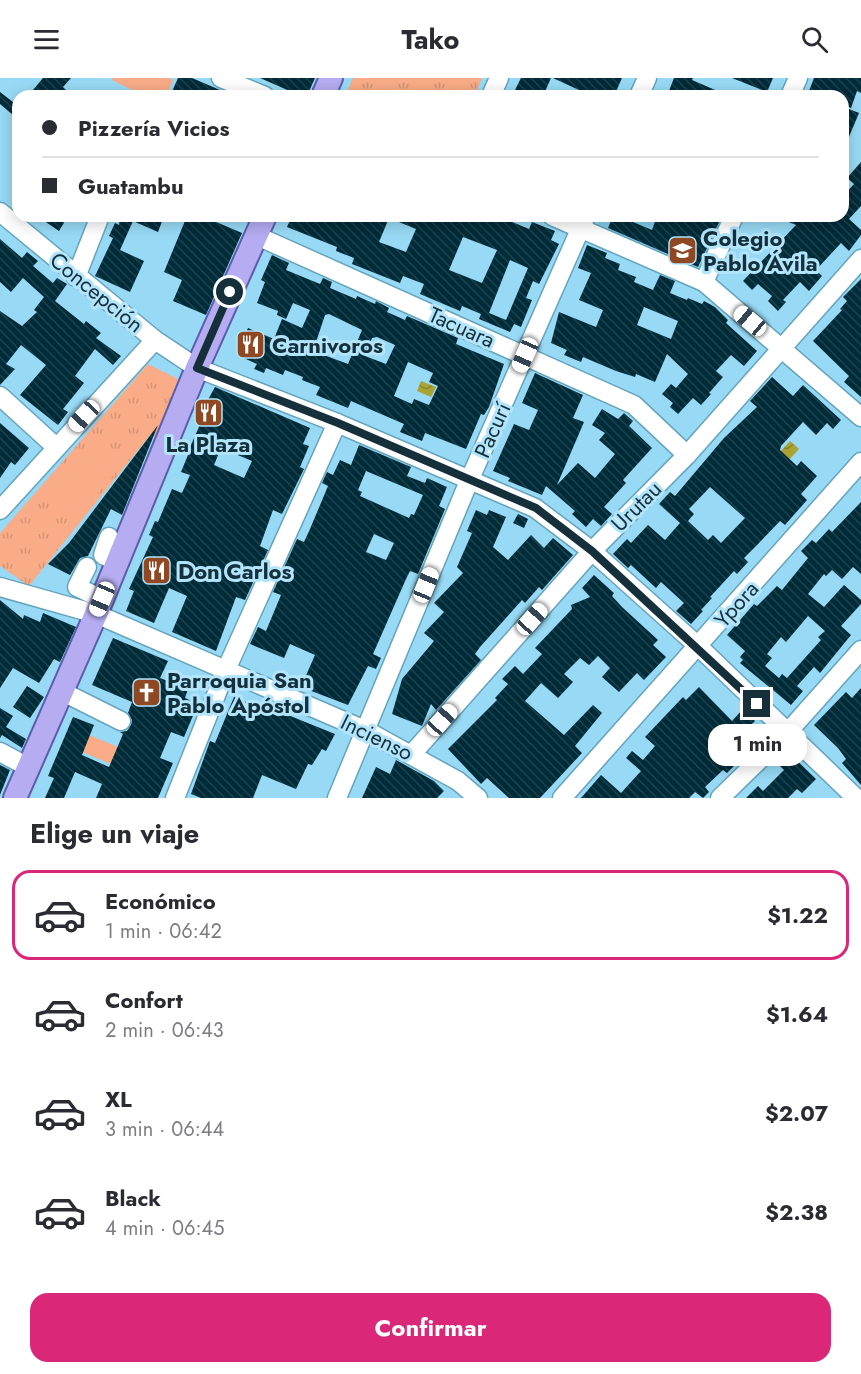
<!DOCTYPE html>
<html lang="es">
<meta charset="utf-8">
<style>
:root{--surface:#fff;--page:#f7f7f7;--text:#2b2b33;--muted:#7c7c81;--line:#e1e1e2;--accent:#db2777}
body{margin:0;font-family:Jost,sans-serif;background:var(--page);color:var(--text);height:100vh;display:flex;flex-direction:column;font-size:22px;white-space:nowrap}
*{box-sizing:border-box;margin:0}
p{font-size:20px;color:var(--muted)}
.icon{flex:none;width:33px;height:33px;fill:none;stroke:currentColor;stroke-width:2;stroke-linecap:round;stroke-linejoin:round}
.map{position:relative;height:720px;overflow:hidden}
.side{display:flex;flex-direction:column;background:var(--surface);flex:1}
.side>*{flex:none}
.hud{position:absolute;left:12px;top:12px;width:837px;height:132px;border-radius:18px;box-shadow:0 3px 15px #0003;display:grid;align-content:center;height:132px;padding:0 30px;background:var(--surface)}
.end{position:absolute;width:27px;height:27px;margin:-14px;border:8px solid #15303a;background:#fff;box-shadow:0 0 0 3px #fff}
.from{border-radius:50%}
.bubble{position:absolute;height:42px;border-radius:18px;background:var(--surface);box-shadow:0 3px 15px #0003;font-size:20px;font-weight:700;line-height:42px;text-align:center}
.car{position:absolute;width:18px;height:36px;margin:-18px -9px;border-radius:8px;box-shadow:0 0 4px 2px #0007;background:linear-gradient(#fff 24%,#345 0 40%,#fff 0 76%,#345 0 86%,#fff 0)}
.hud b{display:flex;align-items:center;gap:21px;height:57px;font-size:22px}
.hud b+b{border-top:2px solid var(--line)}
.hud i{width:15px;height:15px;background:var(--text)}
ul{padding:0;list-style:none}
li{display:flex;align-items:center;gap:18px;height:90px;margin:0 12px 9px;padding:0 18px;border:3px solid transparent;border-radius:18px}
li div{flex:1}
li b{display:block;font-size:22px}
li em{font-style:normal;font-weight:700}
li.current{border-color:var(--accent)}
li>.icon{width:54px;height:54px;stroke-width:1.5}
h2{padding:0 30px;font-size:27px;line-height:72px}
.button{display:flex;gap:12px;margin-top:auto;padding:12px 30px}
.button a{flex:1;height:69px;border-radius:18px;background:var(--accent);color:#fff;font-size:24px;font-weight:700;line-height:69px;text-align:center}
header{display:flex;justify-content:space-between;align-items:center;height:78px;padding:0 30px;background:var(--surface);font-size:27px;font-weight:700}
.map>svg:first-child{display:block}
</style>
<header><svg class="icon" aria-label="menu" viewBox="0 0 24 24"><path d="M4 6h16M4 12h16M4 18h16"/></svg>Tako<svg class="icon" aria-label="search" viewBox="0 0 24 24"><circle cx="10" cy="10" r="6"/><path d="M15 15l6 6"/></svg></header>
<div class="map">
<svg width="861" height="720" viewBox="0 0 861 720">
<defs>
<pattern id="grass-tufts" width="24" height="20" patternUnits="userSpaceOnUse" patternTransform="scale(1.5)"><rect width="24" height="20" fill="#f9ac87"/><path d="M3 7l-1-3M5 7V3M7 7l1-3M15 17l-1-3M17 17v-4M19 17l1-3" fill="none" stroke="#d59475"/></pattern>
<pattern id="water-waves" width="16" height="10" patternUnits="userSpaceOnUse" patternTransform="scale(1.5)"><rect width="16" height="10" fill="#aaa333"/><path d="M0 5q4-4 8 0t8 0" fill="none" stroke="#89852c"/></pattern>
<pattern id="building-back-hatch" width="6" height="6" patternUnits="userSpaceOnUse" patternTransform="scale(1.5)"><rect width="6" height="6" fill="#002b39"/><path d="M-1 5l2 2M0 0l6 6M5-1l2 2" fill="none" stroke="#1c424e"/></pattern>
</defs>
<rect width="100%" height="100%" fill="#98daf5"/>
<path fill="#83cdeb" d="M601,138H730L704,197L596,149Z"/>
<g fill="url(#grass-tufts)">
<path d="M353,0H482L474,18H345Z"/>
<path d="M148,286L182,303L157,359L151,356L29,508L0,488V455Z"/>
</g>
<g fill="#f9ac87">
<path d="M113,0H169L173,2L166,18H144L112,2Z"/>
<path d="M89,369L117,393L76,440L47,416Z"/>
<path d="M82,654L118,669L111,686L75,671Z"/>
</g>
<g fill="url(#water-waves)">
<path d="M421,303L436,309L431,319L417,313Z"/>
<path d="M790,363L799,371L788,383L779,375Z"/>
</g>
<g fill="url(#building-back-hatch)" fill-rule="evenodd">
<path d="M43,0H71L63,9L72,18H28Z"/>
<path d="M178,0H192L234,18H170Z"/>
<path d="M260,0H315L307,18H301Z"/>
<path d="M521,0H551L543,18H512Z"/>
<path d="M553,0H622L614,18H578L581,13Z"/>
<path d="M674,0H693L692,2L729,18H667Z"/>
<path d="M732,0H773L767,14Z"/>
<path d="M814,0H861V15L857,13L851,30L843,27V18H807Z"/>
<path d="M0,14L18,28L13,37L0,26Z"/>
<path d="M849,31L859,35L843,73V47Z"/>
<path d="M861,84V128L849,141L861,152V157L849,173L841,165L816,192L822,198L809,213L800,204L783,222L786,224L778,233L768,223L772,218L758,206L752,212L743,203L796,147L774,138H843V118L854,106L847,100Z"/>
<path d="M37,138H68L59,153Z"/>
<path d="M120,138H164L158,154L133,143L120,172L144,183L130,214L95,198L113,160L109,158L115,145L119,147Z"/>
<path d="M187,138H202L242,155L206,237L173,223L182,202L164,194Z"/>
<path d="M292,138H498L529,151L532,144L555,153L551,162L559,166L539,206L533,203L526,220L532,222L521,249L514,246L510,254L479,241L481,236L462,228L460,233L420,216L424,206L403,198L400,205L352,186L354,180L336,173L337,169L287,149ZM389,140L416,151L406,174L379,164ZM463,159L497,172L482,205L449,192ZM510,182L528,190L506,242L489,235Z"/>
<path d="M613,138H636L633,144L652,152L657,138H722L698,189L608,150Z"/>
<path d="M0,161L22,180L27,174L38,183L33,188L53,205L57,200L67,206L55,223L84,246L86,243L101,255L96,260L121,278L113,287L95,271L75,298L84,305L63,331L68,334L58,347L20,317L46,287L21,267L6,286L15,291L0,307V233L22,248L37,234L34,232L44,219L23,200L11,214L0,204Z"/>
<path d="M587,167L607,175L605,180L620,186L618,192L636,199L634,204L653,212L660,197L675,203L670,215L687,222L688,220L702,226L704,223L715,229L728,242L726,245L757,273L744,288L731,277L716,293L723,299L709,315L711,316L701,327L693,320L678,336L670,329L673,325L662,316L671,306L676,310L688,296L667,276L655,304L636,296L635,299L616,293L583,279L581,284L564,277L567,272L551,265L559,234L596,249L603,232L579,222L591,195L578,190ZM644,229L678,243L671,261L637,247Z"/>
<path d="M272,177L289,185L286,192L320,206L323,200L332,204L330,210L356,221L357,218L375,226L376,223L389,230L387,234L405,242L407,238L458,260L456,266L504,286L489,329L484,337L481,336L466,371L425,355L422,363L400,354L404,346L351,323L348,330L316,317L320,309L302,302L303,299L285,292L283,297L266,290L264,295L254,291L257,286L237,277L248,250L274,261L282,241L302,250L310,232L293,225L286,241L277,237L278,233L257,225L265,204L261,202ZM329,236L362,252L348,286L313,273L325,237ZM377,259L395,267L386,286L365,278L372,260ZM408,284L433,295L429,304L438,308L429,327L414,321L412,326L394,318Z"/>
<path d="M861,201V319L844,304L849,298L813,263L842,232L840,231L847,223L843,219Z"/>
<path d="M535,295L583,317L573,340L584,344L557,407L578,385L595,400L615,376L599,362L605,355L592,347L602,331L618,341L624,335L633,343L629,348L652,370L623,402L626,405L604,429L612,436L601,448L593,441L586,449L572,436L575,433L546,408L542,417L508,403L510,400L493,393L514,346L529,352L538,332L522,325Z"/>
<path d="M772,299L793,318L803,307L841,342L833,351L827,345L816,357L803,344L781,368L780,372L797,388L801,383L817,398L801,416L807,422L785,447L780,443L759,465L744,480L748,484L737,496L734,493L710,519L712,520L701,532L703,533L691,546L676,533L684,525L661,504L656,510L631,487L628,490L613,476L627,461L631,465L648,447L665,462L680,445L659,426L670,414L675,418L724,360L757,329L750,323ZM710,409L745,440L721,465L713,457L708,462L688,443L694,436L689,431Z"/>
<path d="M215,309L310,350L303,366L309,368L300,389L304,391L282,436L273,432L260,468L268,472L245,522L236,519L216,573L172,554L187,518L169,510L154,545L126,533L134,513L129,511L153,459L149,457L155,443L158,444L172,411L182,415L190,397L181,394L188,377L180,373L184,364L191,367L202,342L198,340ZM221,370L252,383L244,400L214,387Z"/>
<path d="M0,345L29,370L15,387L11,384L0,400Z"/>
<path d="M158,347L122,437L111,431L88,478L80,480L70,497L48,486L69,465Z"/>
<path d="M359,367L411,389L407,398L425,405L427,400L447,409L439,428L445,431L418,496L410,493L406,501L373,576L381,580L376,591L368,588L348,627L301,609L315,577L290,566L284,580L250,566L258,549L266,553L281,517L273,514L297,461L304,464L310,451L328,408L322,405L327,394L333,397L340,382L351,387ZM366,393L423,417L414,437L411,436L409,440L360,418L362,414L358,412ZM374,456L394,465L386,482L366,474Z"/>
<path d="M861,424V496L853,489L842,501L832,492L826,498L824,496L808,516L824,529L844,507L861,522V526L841,548L851,557L820,595L814,589L797,608L803,613L791,627L740,585L743,582L740,579L745,573L727,557L754,526L757,528L777,508L782,512L808,480L801,473L812,462L816,465L829,451L832,454ZM808,538L825,553L818,559L821,562L787,600L782,596L779,600L765,588L772,580L767,576L781,559L786,564Z"/>
<path d="M476,432L487,437L489,432L506,439L493,469L508,482L531,457L544,470L553,460L573,477L542,512L539,509L525,525L522,522L480,569L475,576L481,582L436,632L431,626L422,648L392,636L402,601L434,563L424,555L444,534L434,525L463,495L457,489L472,455L467,453Z"/>
<path d="M518,436L528,441L524,450L513,445Z"/>
<path d="M594,497L614,515L612,518L622,529L658,562L653,567L666,579L644,602L637,595L619,614L602,599L610,590L598,578L589,587L580,580L564,596L573,604L558,620L541,605L525,623L564,657L593,627L602,635L575,668L582,675L540,720H509L487,700L481,706L448,671L497,622L495,620L508,606L502,601L515,588L523,596L542,576L535,570L572,531L571,527L590,519L582,510Z"/>
<path d="M0,522L23,541L24,537L40,544L43,535L76,549L60,584L54,581L39,605L13,590L0,610Z"/>
<path d="M113,560L168,583L160,600L188,611L185,620L198,626L184,659L171,654L160,680L173,685L158,720H96L102,706L75,694L64,720H45L54,700L48,698L73,639L94,647L82,677L109,689L123,656L120,654L127,653L131,647L132,642L128,635L132,624L92,607Z"/>
<path d="M27,608L44,619L30,640L13,629Z"/>
<path d="M699,609L732,643L743,631L755,643L726,672L738,684L727,695L723,692L705,709L709,714L703,720L695,714L689,720H581L601,697L621,715L641,693L626,680L632,673L643,682L655,668L645,659L683,619L686,622Z"/>
<path d="M861,610V707L842,685L846,681L838,670L814,647L846,614L852,620Z"/>
<path d="M234,619L267,633L268,629L335,656L326,673L322,671L312,687L308,686L296,711L262,697L253,720H201L191,716L210,663L215,665Z"/>
<path d="M0,630L13,638L6,649L26,661L22,670L2,657L0,660Z"/>
<path d="M791,677L816,701L802,715L797,711L788,720H746L758,708L763,713L784,692L780,688Z"/>
<path d="M396,682L434,703L444,713L437,720H362L376,689L390,696Z"/>
<path d="M0,687L10,692L0,717Z"/>
</g>
<g fill="none" stroke-linecap="round" stroke-linejoin="round">
<defs>
<g id="minor">
<path d="M221,0L265,18"/>
<path d="M491,18L499,0"/>
<path d="M639,18L647,0"/>
<path d="M790,18L798,0"/>
<path d="M0,134L155,262L197,290L337,345L535,430L592,473L698,568L856,720"/>
<path d="M552,138L704,204L861,339"/>
<path d="M255,157L634,327L687,377"/>
<path d="M76,199L100,138"/>
<path d="M704,204L734,138"/>
<path d="M0,318L56,369"/>
<path d="M0,432L155,262"/>
<path d="M109,459L103,477L118,484"/>
<path d="M87,489L77,509L102,521"/>
<path d="M0,509L96,536L367,653L458,703L478,720"/>
<path d="M61,613L121,643"/>
<path d="M0,674L28,689"/>
<path d="M412,676L592,473L687,377L861,181"/>
<path d="M175,720L226,592L337,345"/>
<path d="M337,720L469,403L586,138"/>
<path d="M562,720L861,384"/>
<path d="M720,720L787,655L861,572"/>
</g>
<g id="major">
<path d="M323,18L331,0"/>
<path d="M15,720L96,536L197,290L265,138"/>
</g>
</defs>
<use href="#minor" stroke="#64a4be" stroke-width="21"/>
<use href="#major" stroke="#5c5dab" stroke-width="26"/>
<use href="#minor" stroke="#fff" stroke-width="18"/>
<use href="#major" stroke="#b5acf1" stroke-width="22"/>
</g>
<g fill="none" stroke-linecap="round" stroke-linejoin="round">
<path stroke="#15303a" stroke-width="8" d="M230,214L197,290L338,345L536,430L592,473L757,626"/>
</g>
<defs>
<symbol id="school-square" viewBox="-11 -11 22 22"><rect x="-9" y="-9" width="18" height="18" rx="4" fill="#8f4824" stroke="#b2e5fb"/><path d="M0-5L7-2L0 1L-7-2ZM-4 1L0 2.5L4 1V4Q0 6-4 4Z" fill="#fff"/></symbol>
<symbol id="restaurant-square" viewBox="-11 -11 22 22"><rect x="-9" y="-9" width="18" height="18" rx="4" fill="#8f4824" stroke="#b2e5fb"/><path d="M-5-6h1v4h1v-4h1v4h1v-4h1v5L-1.5 .5V6h-2V.5L-5-1ZM5-6V6H3V1.5H1.5Q1.5-4 5-6Z" fill="#fff"/></symbol>
<symbol id="church-square" viewBox="-11 -11 22 22"><rect x="-9" y="-9" width="18" height="18" rx="4" fill="#8f4824" stroke="#b2e5fb"/><path d="M-1.2-6h2.4v3.5h3.3v2.4h-3.3V6h-2.4V-.1h-3.3v-2.4h3.3Z" fill="#fff"/></symbol>
</defs>
<g fill-rule="evenodd">
<use href="#school-square" x="666" y="156" width="33" height="33"/>
<use href="#restaurant-square" x="234" y="250" width="33" height="33"/>
<use href="#restaurant-square" x="192" y="318" width="33" height="33"/>
<use href="#restaurant-square" x="140" y="476" width="33" height="33"/>
<use href="#church-square" x="130" y="598" width="33" height="33"/>
</g>
<g text-anchor="middle" stroke-width="6" stroke-linejoin="round" paint-order="stroke">
<g font-size="22" font-weight="bold" fill="#15303a" stroke="#b2e5fb" text-anchor="start">
<text x="703" y="168">Colegio<tspan x="703" dy="25">Pablo Ávila</tspan></text>
<text x="272" y="275">Carnivoros</text>
<text x="208" y="374" text-anchor="middle">La Plaza</text>
<text x="178" y="501">Don Carlos</text>
<text x="167" y="610">Parroquia San<tspan x="167" dy="25">Pablo Apóstol</tspan></text>
</g>
<g font-size="22" fill="#15303a" stroke="#b2e5fb">
<text transform="translate(97 214) rotate(39)" y="8">Concepción</text>
<text transform="translate(462 249) rotate(24)" y="8">Tacuara</text>
<text transform="translate(492 352) rotate(-66)" y="8">Pacurí</text>
<text transform="translate(636 428) rotate(-45)" y="8">Urutau</text>
<text transform="translate(736 526) rotate(-48)" y="8">Ypora</text>
<text transform="translate(377 659) rotate(26)" y="8">Incienso</text>
</g>
</g>
</svg>
<i class="end from" style="left:230px;top:214px"></i>
<i class="end" style="left:757px;top:626px"></i>
<div class="bubble" style="left:708px;top:646px;width:99px">1 min</div>
<i class="car" style="left:750px;top:243px;rotate:310deg"></i>
<i class="car" style="left:525px;top:277px;rotate:204deg"></i>
<i class="car" style="left:84px;top:338px;rotate:223deg"></i>
<i class="car" style="left:426px;top:507px;rotate:22deg"></i>
<i class="car" style="left:102px;top:521px;rotate:203deg"></i>
<i class="car" style="left:532px;top:541px;rotate:42deg"></i>
<i class="car" style="left:442px;top:642px;rotate:42deg"></i>
<div class="hud">
<b><i class="from"></i>Pizzería Vicios</b>
<b><i></i>Guatambu</b>
</div>
</div>
<section class="side">
<h2>Elige un viaje</h2>
<ul>
<li class="current"><svg class="icon" aria-label="car" viewBox="0 0 24 24"><path d="M5 17H2v-5l4-1 3-4h7l3 4 3 1v5h-3M9 17h6M6 11h13"/><circle cx="7" cy="17" r="2"/><circle cx="17" cy="17" r="2"/></svg><div><b>Económico</b><p>1 min · 06:42</p></div><em>$1.22</em></li>
<li><svg class="icon" aria-label="car" viewBox="0 0 24 24"><path d="M5 17H2v-5l4-1 3-4h7l3 4 3 1v5h-3M9 17h6M6 11h13"/><circle cx="7" cy="17" r="2"/><circle cx="17" cy="17" r="2"/></svg><div><b>Confort</b><p>2 min · 06:43</p></div><em>$1.64</em></li>
<li><svg class="icon" aria-label="car" viewBox="0 0 24 24"><path d="M5 17H2v-5l4-1 3-4h7l3 4 3 1v5h-3M9 17h6M6 11h13"/><circle cx="7" cy="17" r="2"/><circle cx="17" cy="17" r="2"/></svg><div><b>XL</b><p>3 min · 06:44</p></div><em>$2.07</em></li>
<li><svg class="icon" aria-label="car" viewBox="0 0 24 24"><path d="M5 17H2v-5l4-1 3-4h7l3 4 3 1v5h-3M9 17h6M6 11h13"/><circle cx="7" cy="17" r="2"/><circle cx="17" cy="17" r="2"/></svg><div><b>Black</b><p>4 min · 06:45</p></div><em>$2.38</em></li>
</ul>
<div class="button"><a>Confirmar</a></div>
</section>
